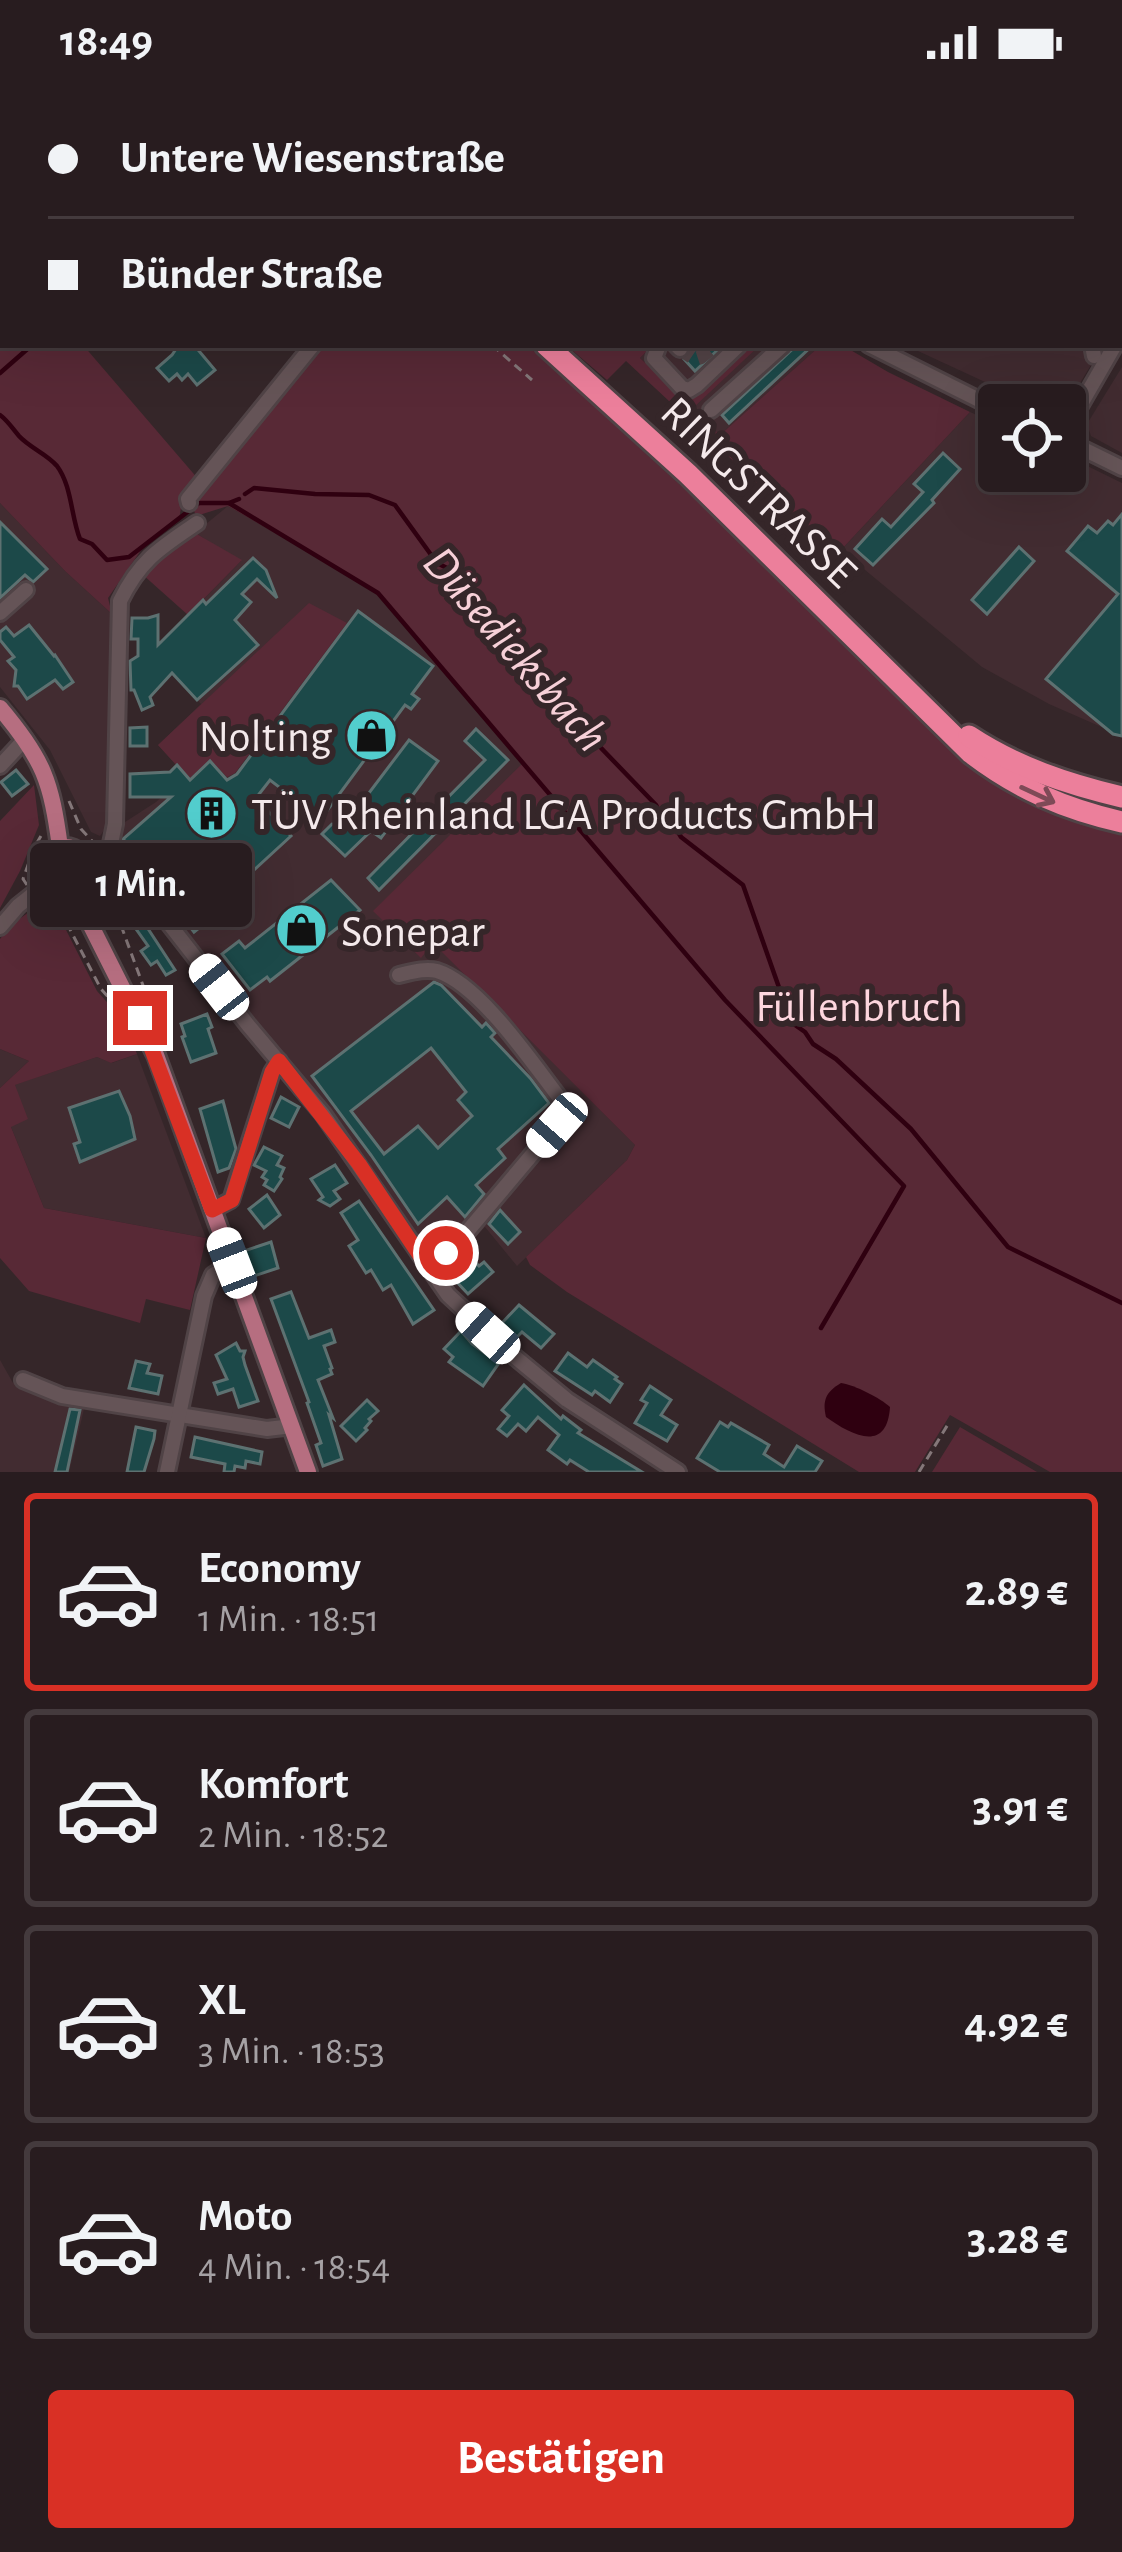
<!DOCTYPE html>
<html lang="de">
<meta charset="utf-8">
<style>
:root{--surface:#281c1f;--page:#34292c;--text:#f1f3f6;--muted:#a5a1a4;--line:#443a3d;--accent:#d93025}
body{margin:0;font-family:"Alegreya Sans",sans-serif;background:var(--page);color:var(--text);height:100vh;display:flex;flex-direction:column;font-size:45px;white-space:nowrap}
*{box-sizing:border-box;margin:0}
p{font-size:39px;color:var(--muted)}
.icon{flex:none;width:66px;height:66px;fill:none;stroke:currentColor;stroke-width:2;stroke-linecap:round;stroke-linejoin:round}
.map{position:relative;height:1388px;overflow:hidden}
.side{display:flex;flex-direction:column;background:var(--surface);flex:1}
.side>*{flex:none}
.top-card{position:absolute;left:0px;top:0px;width:1122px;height:264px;box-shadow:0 12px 48px #0002,0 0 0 3px var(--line);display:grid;align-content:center;height:264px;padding:0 48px;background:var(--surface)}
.fabs{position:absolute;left:978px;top:300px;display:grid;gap:24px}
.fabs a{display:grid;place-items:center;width:108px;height:108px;border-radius:12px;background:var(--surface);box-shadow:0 12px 48px #0002,0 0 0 3px var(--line);font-size:60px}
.end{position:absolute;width:54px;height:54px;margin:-27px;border:15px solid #d93025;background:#fff;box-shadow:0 0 0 6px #fff}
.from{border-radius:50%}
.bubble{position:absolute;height:84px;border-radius:12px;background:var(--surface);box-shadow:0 12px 48px #0002,0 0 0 3px var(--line);font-size:39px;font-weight:700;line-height:84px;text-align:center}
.car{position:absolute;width:36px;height:72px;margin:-36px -18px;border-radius:15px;box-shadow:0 0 9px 3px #0007;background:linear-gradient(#fff 24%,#345 0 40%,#fff 0 76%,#345 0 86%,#fff 0)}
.top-card b{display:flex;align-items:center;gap:42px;height:114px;font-size:45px}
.top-card b+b{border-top:3px solid var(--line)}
.top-card i{width:30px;height:30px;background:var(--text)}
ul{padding:21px 0 0;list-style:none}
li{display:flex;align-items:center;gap:36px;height:198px;margin:0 24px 18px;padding:0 24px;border:6px solid var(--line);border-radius:12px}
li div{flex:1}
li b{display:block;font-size:45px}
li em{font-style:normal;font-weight:700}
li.current{border-color:var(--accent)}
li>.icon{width:108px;height:108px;stroke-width:1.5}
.cta{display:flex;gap:24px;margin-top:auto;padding:24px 48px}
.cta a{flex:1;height:138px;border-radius:12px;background:var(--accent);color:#fff;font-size:48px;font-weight:700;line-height:138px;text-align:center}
.status{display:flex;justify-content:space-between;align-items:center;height:84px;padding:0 60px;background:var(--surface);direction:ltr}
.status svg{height:33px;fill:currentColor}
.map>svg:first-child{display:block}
</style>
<div class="status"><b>18:49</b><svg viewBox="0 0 49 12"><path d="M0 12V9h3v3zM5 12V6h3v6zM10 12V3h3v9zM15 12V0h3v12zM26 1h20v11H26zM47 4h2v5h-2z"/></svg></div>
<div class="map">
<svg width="1122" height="1388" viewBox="0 0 1122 1388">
<rect width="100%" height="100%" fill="#352629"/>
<g fill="#422c31">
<path d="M0,0H134L140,3H3V151H0Z"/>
<path d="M563,0H813L818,3H561Z"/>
<path d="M653,261H821L720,351L640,274Z"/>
<path d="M905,261H1103L1065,324V321H1035Z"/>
<path d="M1122,283V369L1091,352L1087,340Z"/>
<path d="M970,328L999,341V387H1065V371L1122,399V652L1049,620L982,583L841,466Z"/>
<path d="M0,419L65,487L112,530L109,730L107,742L100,752L91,748L50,666L0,603Z"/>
<path d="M228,422L378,508L524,678L421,873L433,858L635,1061L627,1076L517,1182L485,1143L439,1187L368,1080L136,782L114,760L122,740L156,718L185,691L158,661L201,620L152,568L241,477L195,449Z"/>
<path d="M0,965L29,977L0,1004Z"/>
<path d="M137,970L206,1154L44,1124L11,1043L14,1001L97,973L112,979Z"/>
<path d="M0,1276L13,1299L56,1320L84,1325L69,1388H0Z"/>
</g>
<g fill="#582936">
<path d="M0,151H3V261H83L199,396L183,411L179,436L146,459L108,514L112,530L65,487L0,419Z"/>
<path d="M318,261H527L736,452L938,649L1122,747V1388H1050L950,1331L915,1388H859L567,1208L530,1181L526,1173L627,1076L635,1061L433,859L421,874L373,827L524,678L378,508L228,422L196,432L190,416Z"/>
<path d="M566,261H653L640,274L685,316L744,261H760L693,324L720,351L821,261H842L888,288L970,328L841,466L817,455L626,277L607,296Z"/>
<path d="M195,449L242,476L188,531L142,490Z"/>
<path d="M309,519L347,539L235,689L227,693L210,676L189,695L158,661Z"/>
<path d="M34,701L39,741L20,787L0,824V737Z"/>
<path d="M37,822L62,838L97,907L123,936L137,970L111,979L97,973L15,1001L28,1035L11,1043L44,1124L206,1154L190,1226L146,1215L140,1239L29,1207L0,1174V1004L29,977L0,965V855L10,842Z"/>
<path d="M960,1343L1037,1388H932Z"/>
</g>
<path fill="#2f0010" d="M841,1299C855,1301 880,1314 890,1323C887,1370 851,1351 826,1333C822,1316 826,1308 841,1299Z"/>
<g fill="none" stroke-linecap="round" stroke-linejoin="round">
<g stroke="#2f0010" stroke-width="4.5">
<path d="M0,289L32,261"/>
<path d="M0,331C8,337 12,344 19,352C30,364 47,370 57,382C72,402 71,433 80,455L92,460L107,476L129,473L199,419H229L239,415"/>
<path d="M245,410L254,404L315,410L369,411L395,421L437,479L449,485L518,572L576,638L656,721L660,730L670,734L681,753L743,801L782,912L780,920L785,934L805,948L813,960L836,975L911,1045L1008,1163L1122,1219"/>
<path d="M229,419L378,509L725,916L904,1102L821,1244"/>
</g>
</g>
<g fill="#1c4949" stroke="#5d7171" stroke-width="3" fill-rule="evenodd">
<path d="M172,261H194L215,286L197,301L188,290L182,296L177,290L169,297L157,284L172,271L176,265Z"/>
<path d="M690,261H723L695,287L684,275L690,269Z"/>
<path d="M797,261H813L729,339L722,331Z"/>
<path d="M943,369L960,385L932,416L934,419L873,481L855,465L882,435L891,443L923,408L914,400Z"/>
<path d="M1122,430V652L1113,650L1046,595L1118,510L1067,467L1088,442L1097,449L1108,437L1113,441Z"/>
<path d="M0,438L47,485L33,498L25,491L0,514Z"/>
<path d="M1019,463L1034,477L987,530L972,516Z"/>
<path d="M253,474L266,486L277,514L257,495L242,510L251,518L235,536L258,561L197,616L172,589L150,613L153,621L142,626L134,606H131L130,577L138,572V555H131L132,534H148L158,531V561L203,516L206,520Z"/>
<path d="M358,527L433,582L412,610L419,615L411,625L405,621L321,735L270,696L256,714L291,752L231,807L211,785L189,805L167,782L156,791L123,755L171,713H130V690L170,688L177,681L190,696L210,677L227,696L237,690Z"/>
<path d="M29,541L54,572L55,571L73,598L63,605L55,596L27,615L18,602H14L16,586L8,577L14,573L0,556V548L6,543L14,552Z"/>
<path d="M147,643V662H130V644Z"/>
<path d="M476,645L508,676L379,806L368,794L485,676L465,657Z"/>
<path d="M409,656L438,677L381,754L371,747L345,772L322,750L332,740L344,742Z"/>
<path d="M16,686L28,700L12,712L1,698Z"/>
<path d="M331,796L360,826L270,897L267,893L250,906L222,870L239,857L245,864Z"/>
<path d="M134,813L143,837L175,886L166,891L157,877L151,881L141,867L148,862L131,838L126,839L118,818Z"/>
<path d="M199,823L209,836L194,848L184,835Z"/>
<path d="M434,898L441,901L482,943L486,939L495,949L491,953L531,995L549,1019L498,1065L505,1074L476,1101L484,1110L465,1133L447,1113L418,1140L371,1071L312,992ZM431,964L466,1008L458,1016L472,1032L438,1064L418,1042L384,1070L351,1027Z"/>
<path d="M207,930L212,943L208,945L216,969L191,978L182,953L185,952L181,940Z"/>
<path d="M119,1007L130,1032L135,1055L80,1078L74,1060L80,1058L69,1024Z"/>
<path d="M281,1013L299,1023L289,1043L271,1034Z"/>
<path d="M223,1017L236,1065L229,1084L218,1088L200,1025Z"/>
<path d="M264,1063L282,1072L277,1081L284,1084L280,1093L282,1095L274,1107L264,1101L267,1096L262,1093L266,1087L254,1081Z"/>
<path d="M335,1081L347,1099L334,1107L340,1115L330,1122L319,1116L323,1113L311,1095Z"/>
<path d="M267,1111L280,1131L264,1144L249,1125Z"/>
<path d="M359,1117L434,1226L413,1240L391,1201L383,1206L371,1186L366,1189L349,1162L358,1156L341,1129Z"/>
<path d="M500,1126L520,1148L508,1160L489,1140Z"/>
<path d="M271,1158L278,1184L254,1192L244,1167Z"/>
<path d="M473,1176L479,1182L484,1178L493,1188L468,1210L454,1195Z"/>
<path d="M291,1208L309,1254L331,1246L335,1258L324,1262L332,1284L330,1285L332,1290L318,1296L333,1334L329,1331L342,1375L323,1382L316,1361L321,1359L307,1319L309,1318L271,1215Z"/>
<path d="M519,1221L554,1250L541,1264L522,1248L517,1253L502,1239Z"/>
<path d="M461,1247L472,1260L499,1279L483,1302L449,1278L453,1273L444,1265Z"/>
<path d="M236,1259L240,1267H245L243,1273L245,1281L258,1317L239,1323L233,1305L218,1310L214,1299L227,1295L216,1271Z"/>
<path d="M568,1269L587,1283L593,1276L617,1293L615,1295L622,1300L610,1318L595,1307L592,1311L555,1287Z"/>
<path d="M136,1277L150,1280L147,1289L162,1292L158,1310L129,1304Z"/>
<path d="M524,1301L561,1335L563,1332L581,1346L578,1349L642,1388H589L570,1376L567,1380L548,1366L559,1351L538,1333L526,1347L518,1340L507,1352L498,1345L509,1332L502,1326Z"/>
<path d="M650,1302L671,1316L661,1331L677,1341L667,1357L635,1339L647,1319L641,1316Z"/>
<path d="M367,1316L378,1327L369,1335L371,1337L365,1344L367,1346L356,1357L341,1342Z"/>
<path d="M70,1325L80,1326L67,1388H55Z"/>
<path d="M720,1338L728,1343L731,1339L769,1361L764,1370L784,1383L797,1362L822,1377L815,1388H720L697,1374Z"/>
<path d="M136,1343L155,1347L154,1355L144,1388H127Z"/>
<path d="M195,1353L262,1368L260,1380L246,1377L245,1384L235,1382L234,1388H224L225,1380L191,1373Z"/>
</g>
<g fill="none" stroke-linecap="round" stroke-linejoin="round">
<path stroke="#524346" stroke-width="14" stroke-dasharray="14 7" stroke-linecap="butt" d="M680,265L695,275L701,273L715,261"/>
<defs>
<g id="minor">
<path d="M249,0L255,3"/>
<path d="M70,3L72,0"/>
<path d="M478,3L479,0"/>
<path d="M747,3H755"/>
<path d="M659,261L654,274L682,304L689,306L697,301L739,261"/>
<path d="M676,261L680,265"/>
<path d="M869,261L999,326"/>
<path d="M1092,261L1094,272"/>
<path d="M711,326L783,261"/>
<path d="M1065,348L1115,261"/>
<path d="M1065,356L1122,384"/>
<path d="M189,419L188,415L313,261"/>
<path d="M0,529L26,506"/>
<path d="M0,682L25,655"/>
<path d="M109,769L117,773L248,941L323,1030L448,1211L515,1273L567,1316L678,1388"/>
<path d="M109,769L115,740L120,517C140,476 160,464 197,439"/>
<path d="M86,777L109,769"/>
<path d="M0,843L18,822L47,799"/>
<path d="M399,891C412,888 425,884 437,887C479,900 531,977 558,1012L564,1023L557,1041L466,1149L446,1169L427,1182"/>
<path d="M212,1126L231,1116L272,988L279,977"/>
<path d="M23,1296L62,1312L267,1345L292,1342"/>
<path d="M167,1388L204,1212L213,1191L232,1179"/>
</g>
<g id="major">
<path d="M184,0L190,3"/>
<path d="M0,624C44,676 51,697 60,763"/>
<circle cx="65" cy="785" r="22"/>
<path d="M73,806L156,971L308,1388"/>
</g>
<g id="highway">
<path d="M546,261L688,390L971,669C1018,705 1065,725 1122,738"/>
<path d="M969,652C1016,683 1067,700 1122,713"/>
</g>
</defs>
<use href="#minor" stroke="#504346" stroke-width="20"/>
<use href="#major" stroke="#504346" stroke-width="22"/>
<use href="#highway" stroke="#504346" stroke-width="27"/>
<g stroke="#847779" stroke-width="3" stroke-dasharray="9 6" stroke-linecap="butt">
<path d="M210,0L216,3"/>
<path d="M492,261L532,296"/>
<path d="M69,717L81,745L94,759"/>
<path d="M104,784L108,806L155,934"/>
<path d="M27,801L23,795L34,764L42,750"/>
<path d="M44,822L62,830L101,905L109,914"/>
<path d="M919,1388L950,1337"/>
</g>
<use href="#minor" stroke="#655457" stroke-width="14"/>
<use href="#major" stroke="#b66e80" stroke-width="16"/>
<use href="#highway" stroke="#ec7f9b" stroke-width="21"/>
</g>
<defs><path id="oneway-shaft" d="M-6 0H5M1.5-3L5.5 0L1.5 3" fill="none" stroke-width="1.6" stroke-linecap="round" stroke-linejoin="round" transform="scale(3)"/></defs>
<use stroke="#7e4a57" href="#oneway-shaft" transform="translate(1038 711) rotate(25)"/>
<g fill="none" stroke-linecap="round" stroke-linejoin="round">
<path stroke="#d93025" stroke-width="15" d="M140,934L212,1126L232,1116L272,988L279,977L359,1080L427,1182L446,1169"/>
</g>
<defs>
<symbol id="shop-disc" viewBox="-11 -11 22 22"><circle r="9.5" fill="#52cdcd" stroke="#352629"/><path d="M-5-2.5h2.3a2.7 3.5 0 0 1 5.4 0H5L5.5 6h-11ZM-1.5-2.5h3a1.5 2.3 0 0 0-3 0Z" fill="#111"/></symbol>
<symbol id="building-disc" viewBox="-11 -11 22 22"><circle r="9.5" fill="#52cdcd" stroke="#352629"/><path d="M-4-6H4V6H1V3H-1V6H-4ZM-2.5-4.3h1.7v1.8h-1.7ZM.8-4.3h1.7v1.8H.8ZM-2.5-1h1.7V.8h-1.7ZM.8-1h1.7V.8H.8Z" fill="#111"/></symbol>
</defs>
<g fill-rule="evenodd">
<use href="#shop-disc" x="342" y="622" width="59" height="59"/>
<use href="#building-disc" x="182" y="700" width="59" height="59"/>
<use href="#shop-disc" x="272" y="816" width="59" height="59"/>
</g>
<g text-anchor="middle" stroke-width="12" stroke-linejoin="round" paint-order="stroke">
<g font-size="45" fill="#f4e9eb" stroke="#352629">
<text transform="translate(760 407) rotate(44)" y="16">RINGSTRASSE</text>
</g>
<g font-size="45" fill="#f4e9eb" stroke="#352629" text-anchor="start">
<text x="332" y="667" text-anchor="end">Nolting</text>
<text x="251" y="745">TÜV Rheinland LGA Products GmbH</text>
<text x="341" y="862">Sonepar</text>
</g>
<g font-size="45" fill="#fdd6de" stroke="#352629">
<text x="859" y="937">Füllenbruch</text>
</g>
<g font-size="48" font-style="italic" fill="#f7d0d8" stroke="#352629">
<text transform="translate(517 564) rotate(49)" y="17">Düsedieksbach</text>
</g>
</g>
</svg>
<div class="fabs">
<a><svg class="icon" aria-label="locate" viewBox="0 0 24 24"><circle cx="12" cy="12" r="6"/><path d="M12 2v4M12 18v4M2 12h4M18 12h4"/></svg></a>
</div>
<i class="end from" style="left:446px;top:1169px"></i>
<i class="end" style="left:140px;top:934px"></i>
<div class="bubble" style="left:30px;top:759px;width:222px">1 Min.</div>
<i class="car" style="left:219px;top:903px;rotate:322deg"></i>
<i class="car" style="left:557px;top:1041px;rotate:221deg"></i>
<i class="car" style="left:232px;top:1179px;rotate:339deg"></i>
<i class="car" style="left:488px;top:1249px;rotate:312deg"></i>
<div class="top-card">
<b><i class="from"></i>Untere Wiesenstraße</b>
<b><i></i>Bünder Straße</b>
</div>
</div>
<section class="side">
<ul>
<li class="current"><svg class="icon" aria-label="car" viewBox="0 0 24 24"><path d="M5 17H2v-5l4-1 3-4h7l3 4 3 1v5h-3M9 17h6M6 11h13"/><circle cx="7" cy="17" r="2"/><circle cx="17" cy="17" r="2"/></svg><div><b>Economy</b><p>1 Min. · 18:51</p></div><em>2.89 €</em></li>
<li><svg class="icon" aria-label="car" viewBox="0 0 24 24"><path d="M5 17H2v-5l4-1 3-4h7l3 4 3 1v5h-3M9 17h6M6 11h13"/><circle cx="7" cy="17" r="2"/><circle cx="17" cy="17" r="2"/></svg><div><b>Komfort</b><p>2 Min. · 18:52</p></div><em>3.91 €</em></li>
<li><svg class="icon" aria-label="car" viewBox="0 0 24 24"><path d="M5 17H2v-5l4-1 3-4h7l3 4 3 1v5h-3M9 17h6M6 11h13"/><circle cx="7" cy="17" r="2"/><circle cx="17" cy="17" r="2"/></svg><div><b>XL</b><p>3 Min. · 18:53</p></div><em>4.92 €</em></li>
<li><svg class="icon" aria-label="car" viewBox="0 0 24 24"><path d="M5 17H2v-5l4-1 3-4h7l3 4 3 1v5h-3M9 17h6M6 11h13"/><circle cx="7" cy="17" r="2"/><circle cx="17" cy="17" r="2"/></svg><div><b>Moto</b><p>4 Min. · 18:54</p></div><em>3.28 €</em></li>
</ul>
<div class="cta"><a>Bestätigen</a></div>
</section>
